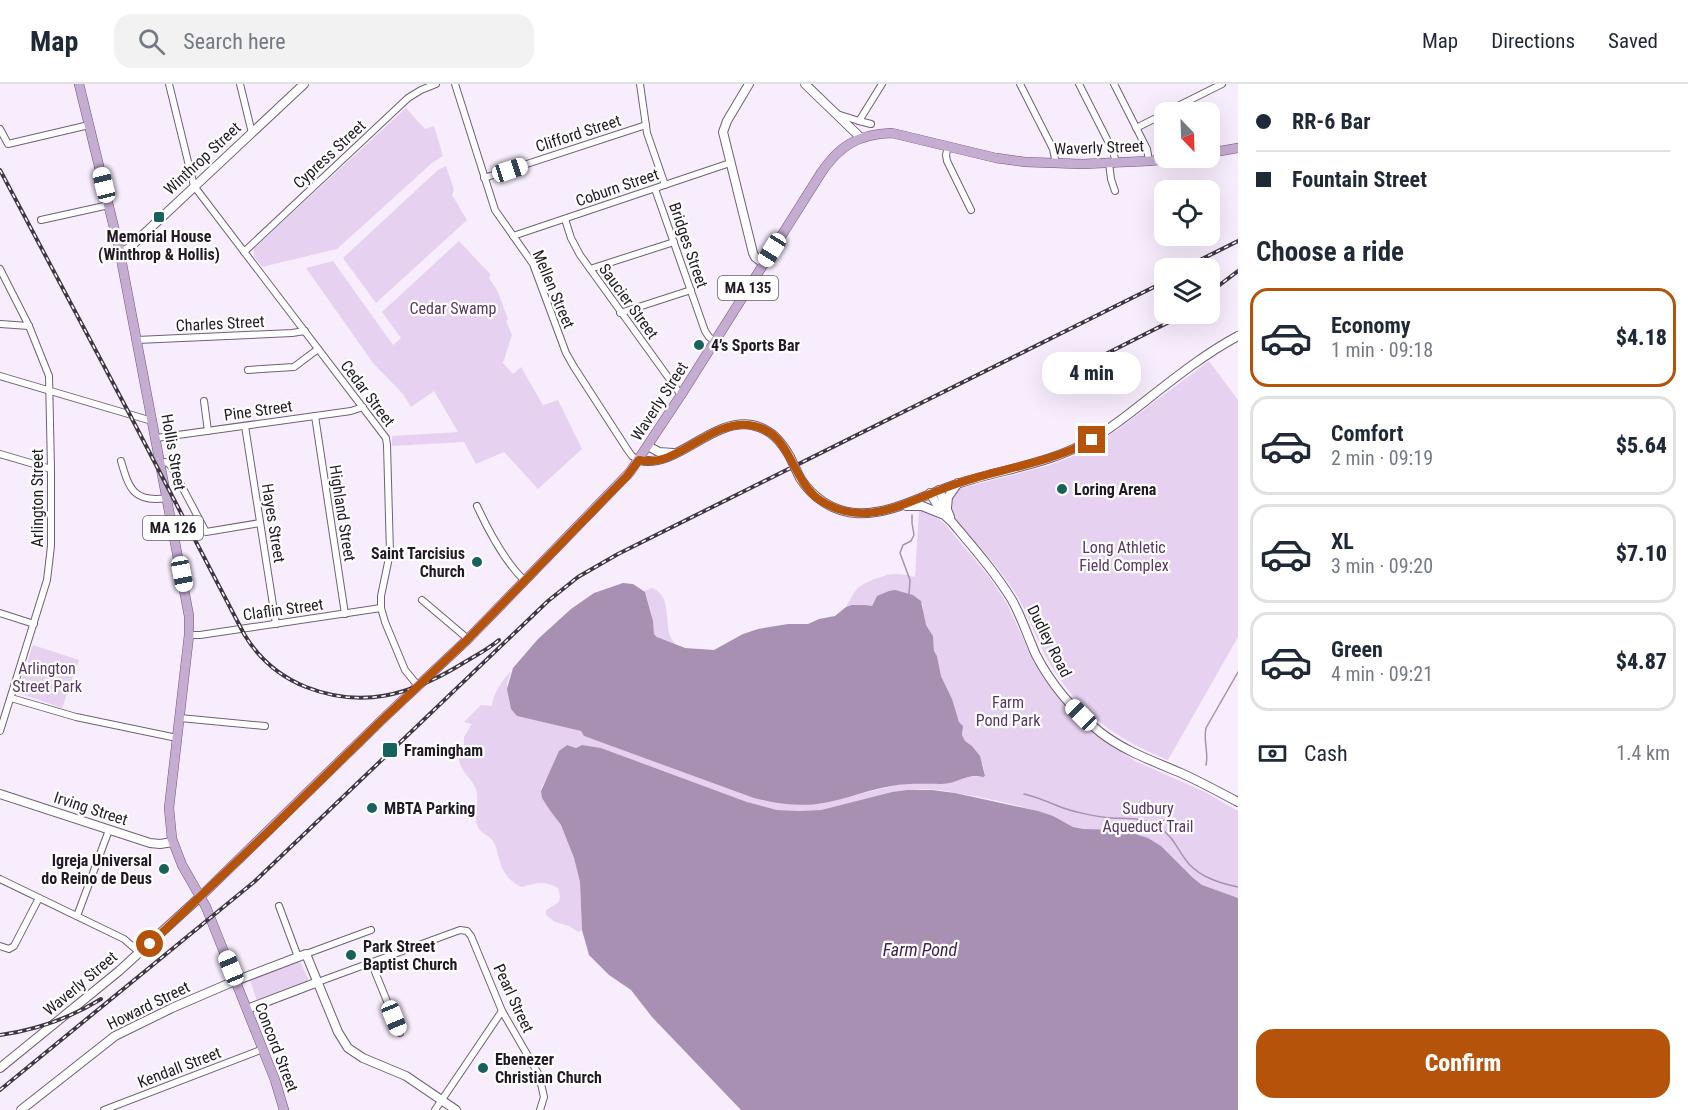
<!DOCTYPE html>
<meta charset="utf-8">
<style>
:root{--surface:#fff;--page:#f2f2f3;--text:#1f2937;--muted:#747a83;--line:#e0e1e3;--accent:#b45309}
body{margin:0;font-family:"Roboto Condensed",sans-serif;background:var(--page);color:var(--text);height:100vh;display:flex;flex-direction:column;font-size:22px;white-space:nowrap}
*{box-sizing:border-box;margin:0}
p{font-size:20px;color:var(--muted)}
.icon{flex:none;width:33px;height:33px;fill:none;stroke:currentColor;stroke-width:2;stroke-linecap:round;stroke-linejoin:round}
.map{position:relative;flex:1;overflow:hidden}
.panel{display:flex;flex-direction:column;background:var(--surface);width:450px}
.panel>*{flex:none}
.banner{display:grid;align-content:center;height:132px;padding:0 18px;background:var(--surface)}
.needle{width:39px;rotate:157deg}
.controls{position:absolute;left:1154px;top:18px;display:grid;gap:12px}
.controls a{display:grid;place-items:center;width:66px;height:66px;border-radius:12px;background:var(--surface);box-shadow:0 6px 24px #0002;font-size:30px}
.end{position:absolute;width:27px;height:27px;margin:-14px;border:8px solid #b45309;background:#fff;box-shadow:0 0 0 3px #fff}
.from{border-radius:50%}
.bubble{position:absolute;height:42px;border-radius:18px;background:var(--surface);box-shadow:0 6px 24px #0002;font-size:20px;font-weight:800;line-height:42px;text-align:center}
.car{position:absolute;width:18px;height:36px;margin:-18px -9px;border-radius:8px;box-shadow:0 0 4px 2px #0007;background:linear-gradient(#fff 24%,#345 0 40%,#fff 0 76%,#345 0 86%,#fff 0)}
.banner b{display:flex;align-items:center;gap:21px;height:57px;font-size:22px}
.banner b+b{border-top:2px solid var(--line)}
.banner i{width:15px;height:15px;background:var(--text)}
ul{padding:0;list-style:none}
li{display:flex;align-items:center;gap:18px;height:99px;margin:0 12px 9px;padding:0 6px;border:3px solid var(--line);border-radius:18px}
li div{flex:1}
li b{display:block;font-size:22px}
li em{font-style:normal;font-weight:800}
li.active{border-color:var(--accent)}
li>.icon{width:54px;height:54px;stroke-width:1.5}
h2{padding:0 18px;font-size:27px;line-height:72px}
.pay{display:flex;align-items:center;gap:15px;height:66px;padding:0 18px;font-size:22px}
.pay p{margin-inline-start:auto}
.action{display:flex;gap:12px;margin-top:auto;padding:12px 18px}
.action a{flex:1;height:69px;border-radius:18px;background:var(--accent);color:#fff;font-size:24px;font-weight:800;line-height:69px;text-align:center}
header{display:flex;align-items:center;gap:36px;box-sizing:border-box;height:84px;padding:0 30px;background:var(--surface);border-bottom:2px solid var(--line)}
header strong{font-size:28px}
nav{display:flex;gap:33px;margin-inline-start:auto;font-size:21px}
.search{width:420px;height:54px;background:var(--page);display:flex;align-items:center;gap:15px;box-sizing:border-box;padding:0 21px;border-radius:18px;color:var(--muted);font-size:22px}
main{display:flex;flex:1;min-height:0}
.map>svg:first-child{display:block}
</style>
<header>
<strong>Map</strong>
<div class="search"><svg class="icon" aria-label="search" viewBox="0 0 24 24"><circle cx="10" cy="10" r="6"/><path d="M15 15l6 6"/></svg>Search here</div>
<nav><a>Map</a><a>Directions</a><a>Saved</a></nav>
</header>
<main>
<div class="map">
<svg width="1238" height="1026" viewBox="0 0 1238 1026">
<rect width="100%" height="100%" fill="#f8edfd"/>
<g fill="#e6d2f0">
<path d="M406,24L425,45L434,42L443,72L432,79L337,165L262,183L254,172V164Z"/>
<path d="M446,82L454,106L452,111L467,136L376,219L343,174L438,86Z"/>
<path d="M459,157L491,191L489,194L497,206L508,235L506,237L512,251L503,279L513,290L521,283L543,321L558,316L582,365L538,405L504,368L476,380L464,358L392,362V352L458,348L434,307L411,323L403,310L373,279L306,184L333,177L393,261L401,254L382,228Z"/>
<path d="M1209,277L1238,316V553L1168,676C1137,664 1107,647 1083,623C1065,604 1050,583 1039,559C1030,539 1023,519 1010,501C999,485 986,470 973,455C966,446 954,437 951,426C948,416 954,408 962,404L1047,382L1084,368L1117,346Z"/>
<path d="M919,426L934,431L945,440L990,494L1007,520L1032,574L1044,595L1069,624L1098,651L1135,677L1205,708L1238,727V814C1223,809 1205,805 1192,794C1176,780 1164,761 1144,753C1122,743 1103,749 1081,745C1067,742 1056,733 1043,729C1010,718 974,712 940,706L924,705L892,708L821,726L799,727L777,726L747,718L601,664L582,661L576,664L567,661L559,667L550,688L541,704L542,714L561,741L574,774L580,798L582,846L578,848L569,842L555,838L546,831V826C557,819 563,820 558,804C544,796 536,799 522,803C510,799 502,787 499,775C497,769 497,763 493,757C488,750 480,750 477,741C473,729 481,715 475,703C470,692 461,689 459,675L464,665V653L472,640L464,638L481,621L492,622C492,612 503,595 511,587L507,600L510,621L517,632L581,647L584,652L764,717L793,720H820L896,701L919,699L942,700L970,693L985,692L983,681L972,662L965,657L962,651L963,645L956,631L952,615L941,592L937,572L934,568L933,552L926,541L923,534V521L918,514H876L872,522L858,521L846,523C850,517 853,508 859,503C863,500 868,498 872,496C889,489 897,488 915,493Z"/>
<path d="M652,504C676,513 660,548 676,560L660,555L654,550L651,529L646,510L644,507Z"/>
<path d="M33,561L79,576L62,624L19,609L18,606Z"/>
<path d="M297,878L301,879L308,895L306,899L257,917L250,896Z"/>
</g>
<g fill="#a790b2">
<path d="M623,499L633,500L645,508L653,537L654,550L657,553L685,564L714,566L743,550L758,545L788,540H808L819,535L835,532L846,523L852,521H865L872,522L877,512L889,507L895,506L913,511L921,517L926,541L933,552L934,567L937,572L941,592L952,615L959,638L963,642L962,651L965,657L972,662L980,672L985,692L983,693C968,689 956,700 942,700C925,700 909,699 891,702C868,706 846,715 824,719C801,723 776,720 754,714L584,652L581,647L517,632L511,625L507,605L513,584L538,555L571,525L594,509Z"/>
<path d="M567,661L576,664L582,661L601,664L747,718L777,726L799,727L821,726L892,708L907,706H932L955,709L1038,727L1053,732L1073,743L1083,745L1117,746L1132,749L1148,754L1161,762L1193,794L1202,801L1238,814V1026H741L652,933L631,906L609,891L589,871L582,846L580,798L574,774L561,741L549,725L542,714L541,707L559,667Z"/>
</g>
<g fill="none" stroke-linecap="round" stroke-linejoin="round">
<g stroke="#a790b2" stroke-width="1.5">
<path d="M909,510L910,496L900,469L903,461L911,457L914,451L912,439V431"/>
<path d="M1206,681C1209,669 1203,657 1206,644L1238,588"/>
<path d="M1024,710C1037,713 1046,717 1058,722C1072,728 1098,733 1112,734C1128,735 1142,733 1157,742C1174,752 1177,766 1189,780C1202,794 1220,799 1238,803"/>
<path d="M1159,742L1164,736"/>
</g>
<defs>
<g id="street">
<path d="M169,0L194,102L386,354L387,361L390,469L381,512V524L385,538L405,586L418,602"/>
<path d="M240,0L252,49"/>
<path d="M455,0L495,126L533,180L566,269L574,283L627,365L632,372L639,376"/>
<path d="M640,0L647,49L665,101"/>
<path d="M1020,0L1053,65L1056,80"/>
<path d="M1079,0L1113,67L1116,79"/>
<path d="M1114,0L1147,65L1149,77"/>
<path d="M1166,28L1222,0"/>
<path d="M837,30L859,37"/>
<path d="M871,40L859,37L882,0"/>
<path d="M1136,44L1164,30"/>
<path d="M0,45L8,60L89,41"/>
<path d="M948,62L946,71L947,77L971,126"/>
<path d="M1109,79L1111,95L1115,107"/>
<path d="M484,94L646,41"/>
<path d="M655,105L705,247L709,253L715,257"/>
<path d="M565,135L571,154L580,171L681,311"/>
<path d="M41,136L109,121"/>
<path d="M513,152L730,79"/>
<path d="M244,168L408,14L421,6L436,0"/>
<path d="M0,185L29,242L49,292L51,385V462L47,496L0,647"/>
<path d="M590,185L674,158"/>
<path d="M620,229L691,206"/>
<path d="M0,240L29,242"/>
<path d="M137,256L292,249L305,247"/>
<path d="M248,286L294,283L318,265"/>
<path d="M0,292L152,337"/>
<path d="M204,317L208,347"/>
<path d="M315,332L345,530"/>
<path d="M245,342L276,540"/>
<path d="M156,354L351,327L363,323"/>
<path d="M0,370L51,385"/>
<path d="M121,377C129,405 134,419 167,414"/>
<path d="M160,379L166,378L171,382L206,448L260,439"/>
<path d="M477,422C489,448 504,477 525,497"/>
<path d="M422,516L468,555"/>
<path d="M0,529L34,540"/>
<path d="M189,551H200L381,524"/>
<path d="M11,614L76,633L177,654"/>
<path d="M180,634L265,642"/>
<path d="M0,795L124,855L140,869"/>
<path d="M279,822L298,873"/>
<path d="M77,832L109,746"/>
<path d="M0,862L9,865L14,862L39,814"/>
<path d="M306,870L371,846"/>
<path d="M371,878L400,949"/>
<path d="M318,898L460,846L467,847L471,852L502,927L539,991L544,1013L540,1026"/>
<path d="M104,1026L263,965"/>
<path d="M435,1026L502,927"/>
</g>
<g id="secondary">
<path d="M749,0L727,37L723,48L753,169L755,173L764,180"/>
<path d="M805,0L861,54"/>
<path d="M120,169L129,164L304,0"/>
<path d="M648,362L659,368L673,369"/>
<path d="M639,376C677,385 711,334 752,341C771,345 781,357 790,373"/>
<path d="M800,394C812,413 832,427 855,429C891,432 926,409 960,399C1003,385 1049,380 1089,357C1104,349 1117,339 1130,329C1165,302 1199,273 1238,252"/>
<path d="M939,406L950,433"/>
<path d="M930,409L942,429L951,437C972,462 995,488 1012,516C1022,534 1028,553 1036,571C1051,600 1074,627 1100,648C1124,667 1153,677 1181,689C1201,698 1219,708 1238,718"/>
<path d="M906,422H922L942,430"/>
<path d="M947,424L948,413L958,399"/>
<path d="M0,710L150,759L160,760L173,758"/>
<path d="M247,925L318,898"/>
<path d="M0,984L119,887L201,812"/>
<path d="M21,1026L115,952L172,924L230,899L306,870L338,948L348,964L363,974L406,992L456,1026"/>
</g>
<g id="primary">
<path d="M79,0L119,164L189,532V551L169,724L172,755L182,781L206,823L275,996L284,1026"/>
<path d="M1209,69L1238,64"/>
<path d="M201,812L388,630L468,555L630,388L681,311L821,89C839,62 858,50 892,49L996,74L1025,78L1082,80L1149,77L1179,74"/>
</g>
</defs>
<use href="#street" stroke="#706077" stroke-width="8"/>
<use href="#secondary" stroke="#706077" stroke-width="10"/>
<use href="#primary" stroke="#735580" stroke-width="10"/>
<use href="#street" stroke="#fff" stroke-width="6"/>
<use href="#secondary" stroke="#fff" stroke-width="8"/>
<use href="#primary" stroke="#c5acd1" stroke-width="9"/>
<defs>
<g id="rail">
<path d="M0,86L130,331L244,550C259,575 279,592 306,603C362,625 410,611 460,581C473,573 487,566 499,556"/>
<path d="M1184,184L1238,157"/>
<path d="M1209,209L1238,187"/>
<path d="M1082,282L1185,230"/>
<path d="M0,951C36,946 70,934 101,915"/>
<path d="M0,1006L254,798L548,517L578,493L618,470L1164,198"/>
</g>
</defs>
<use href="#rail" stroke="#3f3742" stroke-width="4"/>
<use href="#rail" stroke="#fff" stroke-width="1.5" stroke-dasharray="4.5" stroke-linecap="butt"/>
<defs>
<path id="secondary-bridge" d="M790,373L800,394"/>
</defs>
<use href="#secondary-bridge" stroke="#706077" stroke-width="10" stroke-linecap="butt"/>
<use href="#secondary-bridge" stroke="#fff" stroke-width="8"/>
</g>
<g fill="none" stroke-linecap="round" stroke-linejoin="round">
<path stroke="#b45309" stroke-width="8" d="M150,860L267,749L380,638L468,555L627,392L639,376C677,385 709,336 749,341C791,346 789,391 817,414C832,425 850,430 868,429C898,427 930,408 959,399C1004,384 1050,379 1092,356"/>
</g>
<g fill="#17635c" stroke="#fff" stroke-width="2">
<rect x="153" y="127" width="12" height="12" rx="3"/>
<circle cx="699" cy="261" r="6"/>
<circle cx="1062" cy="405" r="6"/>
<circle cx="477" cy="478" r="6"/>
<rect x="382" y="658" width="16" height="16" rx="3"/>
<circle cx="372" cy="724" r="6"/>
<circle cx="164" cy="785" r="6"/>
<circle cx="351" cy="871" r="6"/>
<circle cx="483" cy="984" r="6"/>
</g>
<g text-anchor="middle" stroke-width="4.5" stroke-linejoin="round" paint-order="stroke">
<g fill="#fff" stroke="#645f66" stroke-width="1.5">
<rect x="718" y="192" width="60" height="24" rx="4.5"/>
<rect x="143" y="432" width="60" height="24" rx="4.5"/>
</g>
<g font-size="15" font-weight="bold" fill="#211a24">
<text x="748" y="209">MA 135</text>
<text x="173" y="449">MA 126</text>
</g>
<g font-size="16" fill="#211a24" stroke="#fff">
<text transform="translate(578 49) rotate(-18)" y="6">Clifford Street</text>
<text transform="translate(1099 63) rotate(-2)" y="6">Waverly Street</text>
<text transform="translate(329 70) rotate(-43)" y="6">Cypress Street</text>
<text transform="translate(202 74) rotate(-43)" y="6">Winthrop Street</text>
<text transform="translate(617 103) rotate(-19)" y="6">Coburn Street</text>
<text transform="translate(689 161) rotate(71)" y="6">Bridges Street</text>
<text transform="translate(554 205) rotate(67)" y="6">Mellen Street</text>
<text transform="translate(629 217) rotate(54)" y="6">Saucier Street</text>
<text transform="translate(220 239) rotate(-3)" y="6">Charles Street</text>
<text transform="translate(368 309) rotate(53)" y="6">Cedar Street</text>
<text transform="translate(659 317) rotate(-57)" y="6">Waverly Street</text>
<text transform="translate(258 326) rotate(-8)" y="6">Pine Street</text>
<text transform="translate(174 368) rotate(80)" y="6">Hollis Street</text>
<text transform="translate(37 414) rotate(-90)" y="6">Arlington Street</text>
<text transform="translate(343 429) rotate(81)" y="6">Highland Street</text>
<text transform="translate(274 439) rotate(81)" y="6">Hayes Street</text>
<text transform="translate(283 525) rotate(-8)" y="6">Claflin Street</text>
<text transform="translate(1050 557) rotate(63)" y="6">Dudley Road</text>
<text transform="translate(91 724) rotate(18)" y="6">Irving Street</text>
<text transform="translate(80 899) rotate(-40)" y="6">Waverly Street</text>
<text transform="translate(514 914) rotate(65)" y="6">Pearl Street</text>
<text transform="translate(148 921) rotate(-26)" y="6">Howard Street</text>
<text transform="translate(277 963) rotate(69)" y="6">Concord Street</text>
<text transform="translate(179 983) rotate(-21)" y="6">Kendall Street</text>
</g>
<g font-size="16" font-weight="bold" fill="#211a24" stroke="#fff" text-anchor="start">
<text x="159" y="158" text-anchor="middle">Memorial House<tspan x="159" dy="18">(Winthrop &amp; Hollis)</tspan></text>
<text x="711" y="267">4’s Sports Bar</text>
<text x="1074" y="411">Loring Arena</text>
<text x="465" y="475" text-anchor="end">Saint Tarcisius<tspan x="465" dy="18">Church</tspan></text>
<text x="404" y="672">Framingham</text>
<text x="384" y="730">MBTA Parking</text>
<text x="152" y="782" text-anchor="end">Igreja Universal<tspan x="152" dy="18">do Reino de Deus</tspan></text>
<text x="363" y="868">Park Street<tspan x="363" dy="18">Baptist Church</tspan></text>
<text x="495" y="981">Ebenezer<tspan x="495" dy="18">Christian Church</tspan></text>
</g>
<g font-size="16" fill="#583766" stroke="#fff">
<text x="453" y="230">Cedar Swamp</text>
<text x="1124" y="469">Long Athletic<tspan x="1124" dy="18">Field Complex</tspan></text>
<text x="47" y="590">Arlington<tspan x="47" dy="18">Street Park</tspan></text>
<text x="1008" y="624">Farm<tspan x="1008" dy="18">Pond Park</tspan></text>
<text x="1148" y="730">Sudbury<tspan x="1148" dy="18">Aqueduct Trail</tspan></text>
</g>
<g font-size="18" font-style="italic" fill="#40214e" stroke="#fff">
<text x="920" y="872">Farm Pond</text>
</g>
</g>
</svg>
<div class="controls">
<a><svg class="needle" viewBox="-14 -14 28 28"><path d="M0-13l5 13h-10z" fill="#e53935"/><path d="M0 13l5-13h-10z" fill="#747a83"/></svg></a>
<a><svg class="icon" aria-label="locate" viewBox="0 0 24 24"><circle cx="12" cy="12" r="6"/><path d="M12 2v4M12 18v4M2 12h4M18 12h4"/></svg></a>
<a><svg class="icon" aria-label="layers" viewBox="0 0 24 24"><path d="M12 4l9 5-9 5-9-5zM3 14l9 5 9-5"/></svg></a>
</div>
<i class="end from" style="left:150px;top:860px"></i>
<i class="end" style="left:1092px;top:356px"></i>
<div class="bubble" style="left:1042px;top:268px;width:99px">4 min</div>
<i class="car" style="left:510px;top:86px;rotate:72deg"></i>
<i class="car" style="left:104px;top:101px;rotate:346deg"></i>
<i class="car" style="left:772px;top:166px;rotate:212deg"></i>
<i class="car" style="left:182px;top:490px;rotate:169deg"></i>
<i class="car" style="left:1081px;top:631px;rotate:315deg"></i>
<i class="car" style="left:231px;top:884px;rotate:338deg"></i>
<i class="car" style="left:394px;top:934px;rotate:158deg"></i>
</div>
<section class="panel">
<div class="banner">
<b><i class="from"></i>RR-6 Bar</b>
<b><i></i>Fountain Street</b>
</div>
<h2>Choose a ride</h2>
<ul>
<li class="active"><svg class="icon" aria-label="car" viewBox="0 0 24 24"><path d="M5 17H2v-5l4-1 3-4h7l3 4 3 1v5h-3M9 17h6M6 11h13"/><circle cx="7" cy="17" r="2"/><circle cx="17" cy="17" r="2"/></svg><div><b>Economy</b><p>1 min · 09:18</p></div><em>$4.18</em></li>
<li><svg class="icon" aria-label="car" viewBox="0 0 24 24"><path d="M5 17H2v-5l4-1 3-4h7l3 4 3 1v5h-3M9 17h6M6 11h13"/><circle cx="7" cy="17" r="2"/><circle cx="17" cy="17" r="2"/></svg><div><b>Comfort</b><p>2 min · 09:19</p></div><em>$5.64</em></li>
<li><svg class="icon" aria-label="car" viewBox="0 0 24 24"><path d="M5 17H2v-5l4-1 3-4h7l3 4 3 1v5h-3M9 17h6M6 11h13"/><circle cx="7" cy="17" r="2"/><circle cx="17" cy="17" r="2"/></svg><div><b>XL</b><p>3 min · 09:20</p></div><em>$7.10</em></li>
<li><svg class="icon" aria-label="car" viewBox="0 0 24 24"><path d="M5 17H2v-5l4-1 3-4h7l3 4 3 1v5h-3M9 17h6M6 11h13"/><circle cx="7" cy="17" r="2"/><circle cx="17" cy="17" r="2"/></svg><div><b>Green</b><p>4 min · 09:21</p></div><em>$4.87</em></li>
</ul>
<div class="pay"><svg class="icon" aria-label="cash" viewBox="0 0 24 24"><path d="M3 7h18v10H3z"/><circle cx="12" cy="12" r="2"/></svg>Cash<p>1.4 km</p></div>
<div class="action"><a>Confirm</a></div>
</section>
</main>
